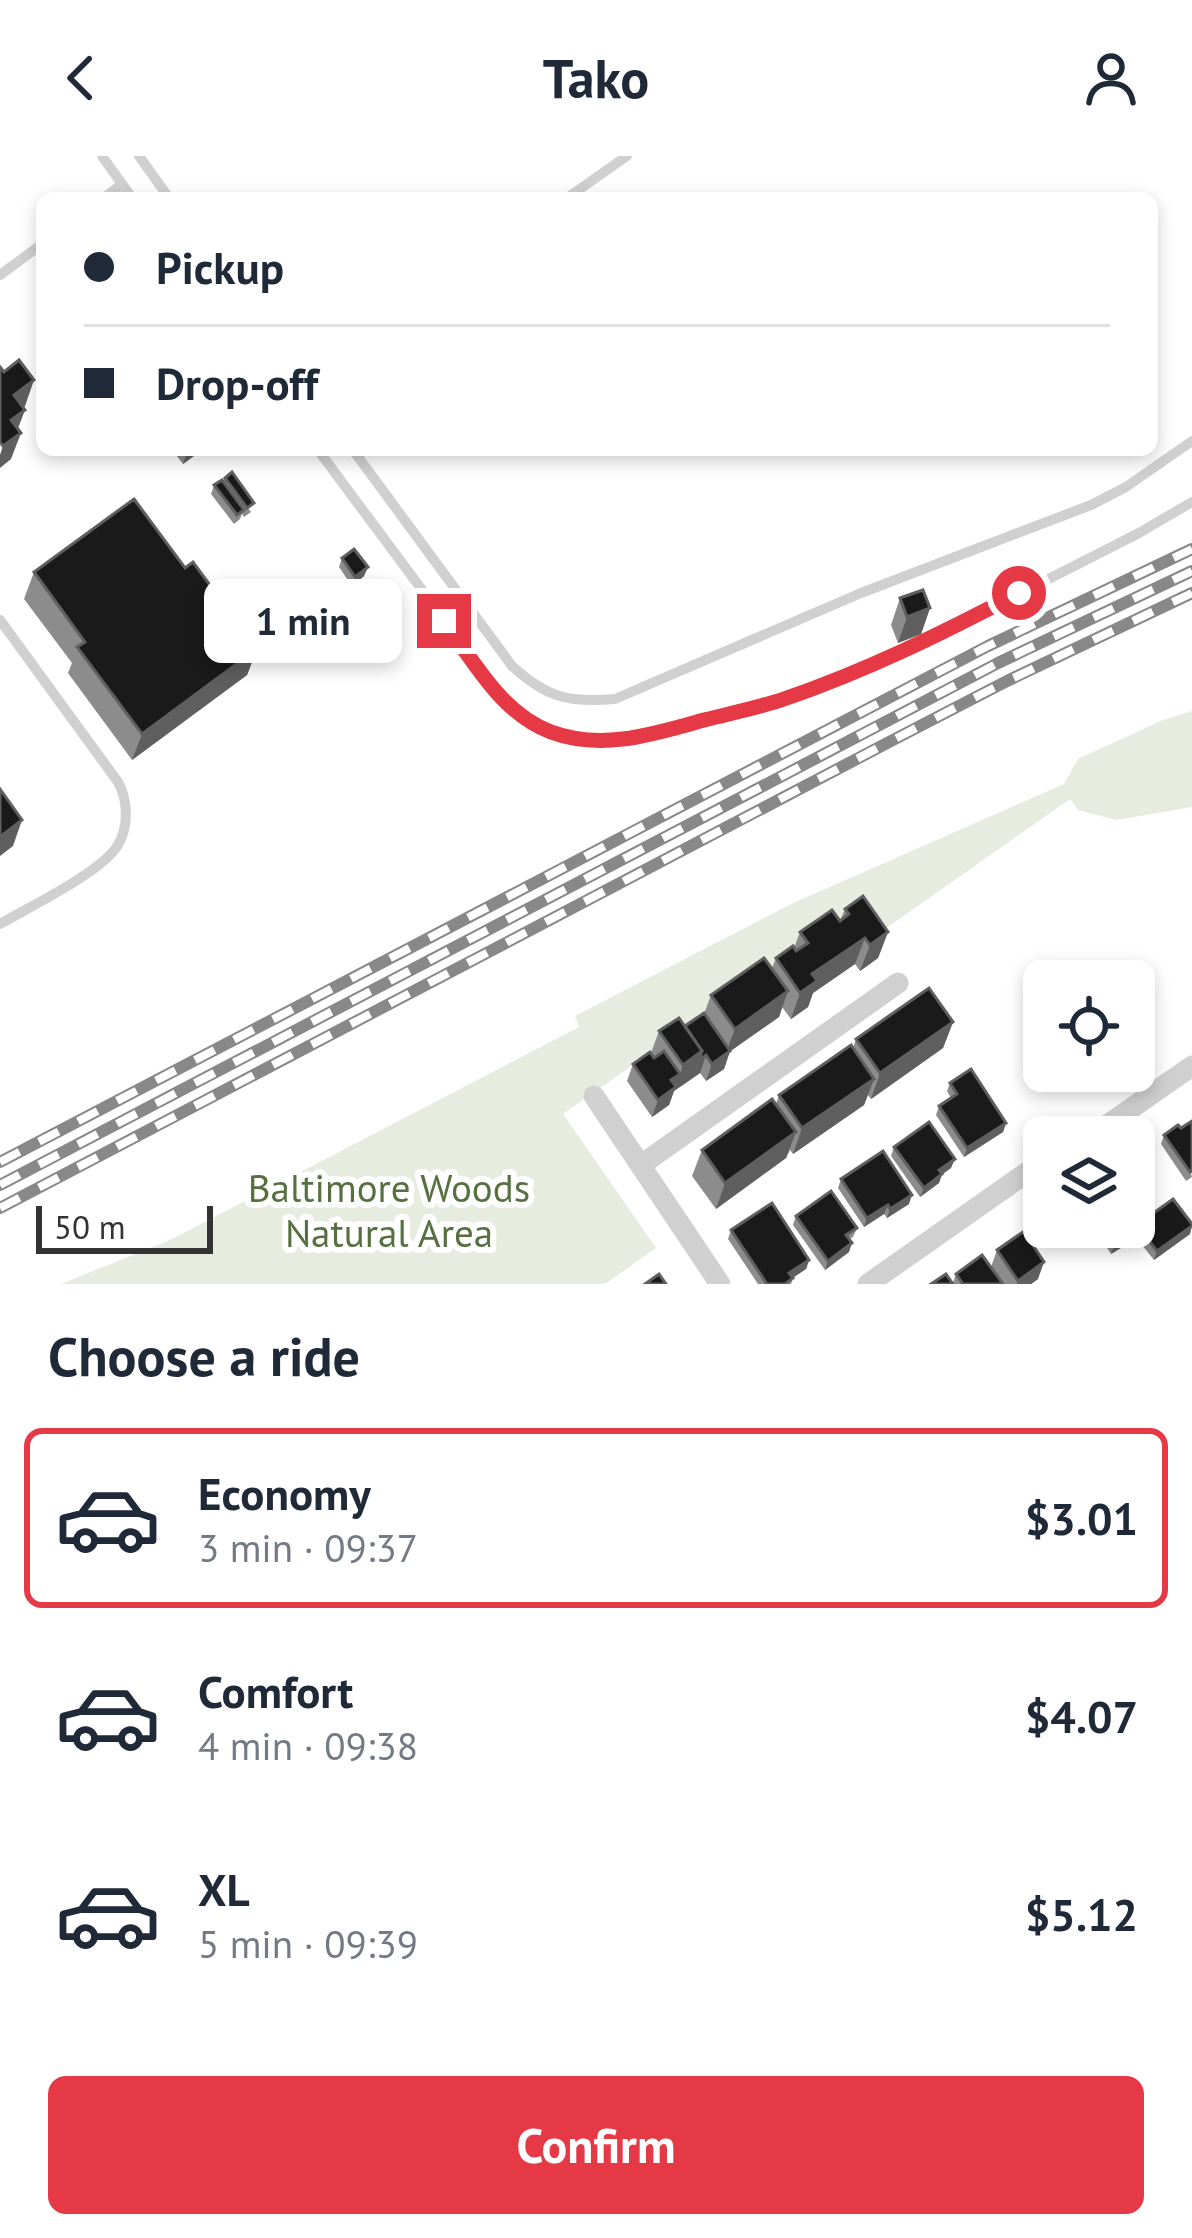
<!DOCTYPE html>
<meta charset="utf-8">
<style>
:root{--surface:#fff;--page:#f6f6f7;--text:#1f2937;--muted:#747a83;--line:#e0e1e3;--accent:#e63946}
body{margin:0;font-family:"PT Sans",sans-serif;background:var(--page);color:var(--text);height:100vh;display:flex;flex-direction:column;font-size:45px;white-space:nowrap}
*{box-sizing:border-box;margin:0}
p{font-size:39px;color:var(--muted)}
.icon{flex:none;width:66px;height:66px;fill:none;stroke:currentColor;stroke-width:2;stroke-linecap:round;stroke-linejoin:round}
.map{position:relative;height:1128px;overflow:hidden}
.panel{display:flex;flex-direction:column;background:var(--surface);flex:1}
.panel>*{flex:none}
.banner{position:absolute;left:36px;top:36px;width:1122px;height:264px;border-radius:18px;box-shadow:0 6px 18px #0003;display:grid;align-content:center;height:264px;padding:0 48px;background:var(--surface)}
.fabs{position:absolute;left:1023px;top:804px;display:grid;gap:24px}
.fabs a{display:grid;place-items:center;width:132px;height:132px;border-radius:18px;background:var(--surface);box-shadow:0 6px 18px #0003;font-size:60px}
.scale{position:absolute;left:36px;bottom:30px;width:177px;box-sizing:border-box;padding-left:12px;border:6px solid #333;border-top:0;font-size:33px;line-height:42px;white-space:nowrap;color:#333;-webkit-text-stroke:9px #fff;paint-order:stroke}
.end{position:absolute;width:54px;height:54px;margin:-27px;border:15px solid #e63946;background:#fff;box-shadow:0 0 0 6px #fff}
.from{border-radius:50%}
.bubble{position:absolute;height:84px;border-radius:18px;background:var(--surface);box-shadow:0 6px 18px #0003;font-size:39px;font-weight:600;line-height:84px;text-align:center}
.banner b{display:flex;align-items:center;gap:42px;height:114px;font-size:45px}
.banner b+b{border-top:3px solid var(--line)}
.banner i{width:30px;height:30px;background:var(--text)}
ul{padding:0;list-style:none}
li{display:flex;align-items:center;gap:36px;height:180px;margin:0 24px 18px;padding:0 24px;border:6px solid transparent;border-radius:18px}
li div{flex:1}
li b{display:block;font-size:45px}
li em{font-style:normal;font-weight:600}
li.current{border-color:var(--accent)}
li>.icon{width:108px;height:108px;stroke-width:1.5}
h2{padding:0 48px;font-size:54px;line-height:144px}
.cta{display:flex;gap:24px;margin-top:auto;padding:24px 48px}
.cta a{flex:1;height:138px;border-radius:18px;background:var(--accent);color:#fff;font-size:48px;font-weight:600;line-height:138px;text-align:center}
header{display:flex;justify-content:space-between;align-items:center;height:156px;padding:0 48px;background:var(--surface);font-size:54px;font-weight:600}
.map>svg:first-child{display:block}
</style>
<header><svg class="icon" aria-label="back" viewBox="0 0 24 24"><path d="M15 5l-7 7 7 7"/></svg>Tako<svg class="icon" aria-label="person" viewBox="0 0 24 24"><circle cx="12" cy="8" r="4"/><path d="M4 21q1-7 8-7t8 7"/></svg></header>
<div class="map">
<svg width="1192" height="1128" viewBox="0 0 1192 1128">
<rect width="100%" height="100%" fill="#fff"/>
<path fill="#e6ecdf" d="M1192,555V651L1116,664L1078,654L1070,643L875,780L856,753L563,958L656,1092L605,1128H61L170,1084L579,871L575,860L791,748L1064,628L1078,603L1163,564Z"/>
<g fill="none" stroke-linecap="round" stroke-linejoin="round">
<g stroke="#d0d0d0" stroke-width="10">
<path d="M102,0L132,42"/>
<path d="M139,0L169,42"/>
<path d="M104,42L122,28"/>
<path d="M567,42L627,0"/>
<path d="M0,119L42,88"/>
<path d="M318,294L507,548L524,563L552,576L604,585L642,581L782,544L915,491L1139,377L1192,346"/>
<path d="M353,294L512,510C547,542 569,547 615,543L861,437L1091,349L1126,331L1192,285"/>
<path d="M0,464L118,626C128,644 129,670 118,689C102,716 29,751 0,768"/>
</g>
<g stroke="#d0d0d0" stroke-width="21">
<path d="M594,940L720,1128"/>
<path d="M1090,981L1192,910"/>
<path d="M641,1009L898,827"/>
<path d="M868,1128L1026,1017L1044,1011"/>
</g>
<defs>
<g id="rail">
<path d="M0,1006L988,490L1192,393"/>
<path d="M0,1029L998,507L1192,415"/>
<path d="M0,1052L891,585L1007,525L1192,437"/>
</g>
</defs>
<use href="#rail" stroke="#888" stroke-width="12"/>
<use href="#rail" stroke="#fff" stroke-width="8" stroke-dasharray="22" stroke-linecap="butt"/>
</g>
<g fill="#8c8c8c">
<path d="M172,294H202L183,308Z"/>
<path d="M225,322L251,356L244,361L242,358L240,363L234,368L211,338L214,329L223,325Z"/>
<path d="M342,402L364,420L352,430L339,411Z"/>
<path d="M185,412L257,493L247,519L132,604L68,517L72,507L24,443L34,416Z"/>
<path d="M900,442L930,452L921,478L898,487L891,469Z"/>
<path d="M845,753L888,776L878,802L860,815L855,808L845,815L813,837L808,851L791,863L782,851L779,861L730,895L724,913L706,925L700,917L674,935L669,949L652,961L627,925L633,908L651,897L659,875L685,870L704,858L711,839L772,812L776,802L794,792L800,776L840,765Z"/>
<path d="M953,866L943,892L871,943L868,939L864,949L793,998L790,994L786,1002L716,1053L692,1020L702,994L776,948L779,939L853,892L856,883Z"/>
<path d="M950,927L1006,967L1003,976L964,1001L936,959L939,950L951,942L947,935Z"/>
<path d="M1178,969L1192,1021L1186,1025L1161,988L1164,979Z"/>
<path d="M894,991L951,1012L942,1018L939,1027L920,1041L891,1000Z"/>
<path d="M841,1023L909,1048L887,1062L884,1058L864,1071L838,1032Z"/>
<path d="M1134,1052L1147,1063L1134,1072L1124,1090L1111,1098L1094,1071H1134Z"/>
<path d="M796,1060L857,1072L853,1081L849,1083V1096L825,1114L793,1069Z"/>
<path d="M1148,1061L1190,1078L1154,1104L1138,1084L1141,1075L1146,1071Z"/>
<path d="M731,1074L809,1104L806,1113L793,1122L791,1128H758L728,1083Z"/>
<path d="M1037,1081L1033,1090L1038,1123L1031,1128H931L953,1127L956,1118L991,1111L997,1094Z"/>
</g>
<g fill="#5f5f5f">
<path d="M34,224L25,250L4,265L14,239Z"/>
<path d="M25,254L15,280L2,291L11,264Z"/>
<path d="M21,277L11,303L0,312V299L3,290Z"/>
<path d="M188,294H202L183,308Z"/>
<path d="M368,411L364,420L352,430L355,421Z"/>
<path d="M930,452L921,478L898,487L907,461Z"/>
<path d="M257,493L247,519L132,604L142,578Z"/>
<path d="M22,664L13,690L0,700V681Z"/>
<path d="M888,776L878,802L860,815L870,789Z"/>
<path d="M865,782L855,808L813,837L808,851L791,863L800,837L812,818Z"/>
<path d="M788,835L779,861L725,899L735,873Z"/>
<path d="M953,866L943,892L871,943L880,917Z"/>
<path d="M702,895L693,922L674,935L669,949L652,961L658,944L671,924L680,918L683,909Z"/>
<path d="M730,895L724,913L706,925L712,908Z"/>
<path d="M706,899L700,917L693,922L699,904Z"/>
<path d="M874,923L864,949L793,998L802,972Z"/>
<path d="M1006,967L1003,976L964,1001L967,992Z"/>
<path d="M796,976L786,1002L716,1053L725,1027Z"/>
<path d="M1147,1002L1144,1011L1134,1016V1009Z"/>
<path d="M955,1003L951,1012L936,1023L939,1014Z"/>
<path d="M942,1018L939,1027L920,1041L924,1032Z"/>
<path d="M912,1039L909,1048L887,1062L890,1053Z"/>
<path d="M888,1049L884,1058L864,1071L867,1062Z"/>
<path d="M1150,1054L1147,1063L1134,1073L1138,1064Z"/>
<path d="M1137,1063L1131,1081L1126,1084L1124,1090L1111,1098L1118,1080L1127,1071H1134V1065Z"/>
<path d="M1192,1070L1190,1078L1154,1104L1157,1095Z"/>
<path d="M852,1087L849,1096L825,1114L828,1105Z"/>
<path d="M809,1104L806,1113L786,1126L789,1117Z"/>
<path d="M1044,1106L1038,1123L1031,1128H1017L1018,1125Z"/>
</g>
<g fill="#1a1a1a" stroke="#5f5f5f" stroke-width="3">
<path d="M19,204L34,224L14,239L25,254L11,264L21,277L3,290L0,286V211L4,216Z"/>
<path d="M232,316L254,347L247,352L225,322Z"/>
<path d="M222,324L244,354L237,359L214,329Z"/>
<path d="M134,343L185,412L193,406L257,493L142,578L77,491L85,486L34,416Z"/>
<path d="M354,393L368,411L355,421L342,402Z"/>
<path d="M923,434L930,452L907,461L900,442Z"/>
<path d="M0,633L22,664L0,681Z"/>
<path d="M863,740L888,776L870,789L865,782L855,789L812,818L817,825L800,837L776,802L793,790L796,795L808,787L800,776L832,754L840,765L849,758L845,753Z"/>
<path d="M764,802L788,835L735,873L711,839Z"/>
<path d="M929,832L953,866L880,917L856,883Z"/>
<path d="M704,857L730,895L712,908L706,899L699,904L702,895L685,870Z"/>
<path d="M679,862L702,895L683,909L659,875Z"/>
<path d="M851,889L874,923L802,972L779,939Z"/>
<path d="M664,895L680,918L671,924L676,931L658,944L633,908L650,896L654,902Z"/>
<path d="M971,913L1006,967L967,992L939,950L957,938L950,927Z"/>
<path d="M772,943L796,976L725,1027L702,994Z"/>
<path d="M1192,965V1015L1190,1016L1164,979L1178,969L1181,972Z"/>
<path d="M929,966L955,1003L939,1014L942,1018L924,1032L894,991Z"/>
<path d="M1138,984L1147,1002L1134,1009V986Z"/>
<path d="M883,995L912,1039L890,1053L888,1049L867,1062L841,1023Z"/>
<path d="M831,1035L857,1072L846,1079L852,1087L828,1105L796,1060Z"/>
<path d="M1173,1043L1192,1068V1070L1157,1095L1141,1075L1152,1066L1148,1061Z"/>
<path d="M1143,1045L1150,1054L1138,1064L1134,1058V1052Z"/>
<path d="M772,1047L809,1104L789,1117L793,1122L785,1128H767L731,1074Z"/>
<path d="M1030,1071L1037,1081L1030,1085L1044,1106L1018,1125L997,1094Z"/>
<path d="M1112,1071H1129L1130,1072L1118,1080Z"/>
<path d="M982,1099L1003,1128H963L956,1118Z"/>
<path d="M659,1118L666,1128H645Z"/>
<path d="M946,1118L953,1128H931Z"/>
</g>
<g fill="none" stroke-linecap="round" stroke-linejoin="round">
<path stroke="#e63946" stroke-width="15" d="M444,465C474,506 501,557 551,576C602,595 654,578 704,564C731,557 758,552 784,543C866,515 943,477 1019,437"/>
</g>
<g text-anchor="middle" stroke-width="12" stroke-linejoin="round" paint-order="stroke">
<g font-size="39" fill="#56703f" stroke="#fff">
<text x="389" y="1046">Baltimore Woods<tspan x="389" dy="45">Natural Area</tspan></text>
</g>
</g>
</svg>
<div class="fabs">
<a><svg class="icon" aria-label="locate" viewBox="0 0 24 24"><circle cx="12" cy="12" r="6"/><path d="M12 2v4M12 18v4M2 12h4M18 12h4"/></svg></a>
<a><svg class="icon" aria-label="layers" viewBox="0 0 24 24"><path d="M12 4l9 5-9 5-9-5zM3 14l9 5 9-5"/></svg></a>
</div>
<div class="scale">50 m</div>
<i class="end from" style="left:1019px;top:437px"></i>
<i class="end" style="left:444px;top:465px"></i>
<div class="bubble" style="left:204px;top:423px;width:198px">1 min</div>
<div class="banner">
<b><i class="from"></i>Pickup</b>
<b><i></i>Drop-off</b>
</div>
</div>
<section class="panel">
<h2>Choose a ride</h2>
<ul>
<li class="current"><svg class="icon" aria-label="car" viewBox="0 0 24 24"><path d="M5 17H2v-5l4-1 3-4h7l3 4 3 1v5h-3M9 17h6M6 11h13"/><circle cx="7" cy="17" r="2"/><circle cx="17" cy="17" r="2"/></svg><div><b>Economy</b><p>3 min · 09:37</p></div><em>$3.01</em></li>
<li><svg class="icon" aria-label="car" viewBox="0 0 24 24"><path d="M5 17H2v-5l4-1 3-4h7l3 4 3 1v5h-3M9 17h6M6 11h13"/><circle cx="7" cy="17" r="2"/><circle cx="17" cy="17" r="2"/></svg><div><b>Comfort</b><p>4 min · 09:38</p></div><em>$4.07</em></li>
<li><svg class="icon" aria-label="car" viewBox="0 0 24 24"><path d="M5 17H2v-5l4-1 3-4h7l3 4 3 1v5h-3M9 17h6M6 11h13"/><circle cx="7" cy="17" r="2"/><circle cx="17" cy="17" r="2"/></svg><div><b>XL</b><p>5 min · 09:39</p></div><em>$5.12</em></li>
</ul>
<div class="cta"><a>Confirm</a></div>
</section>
